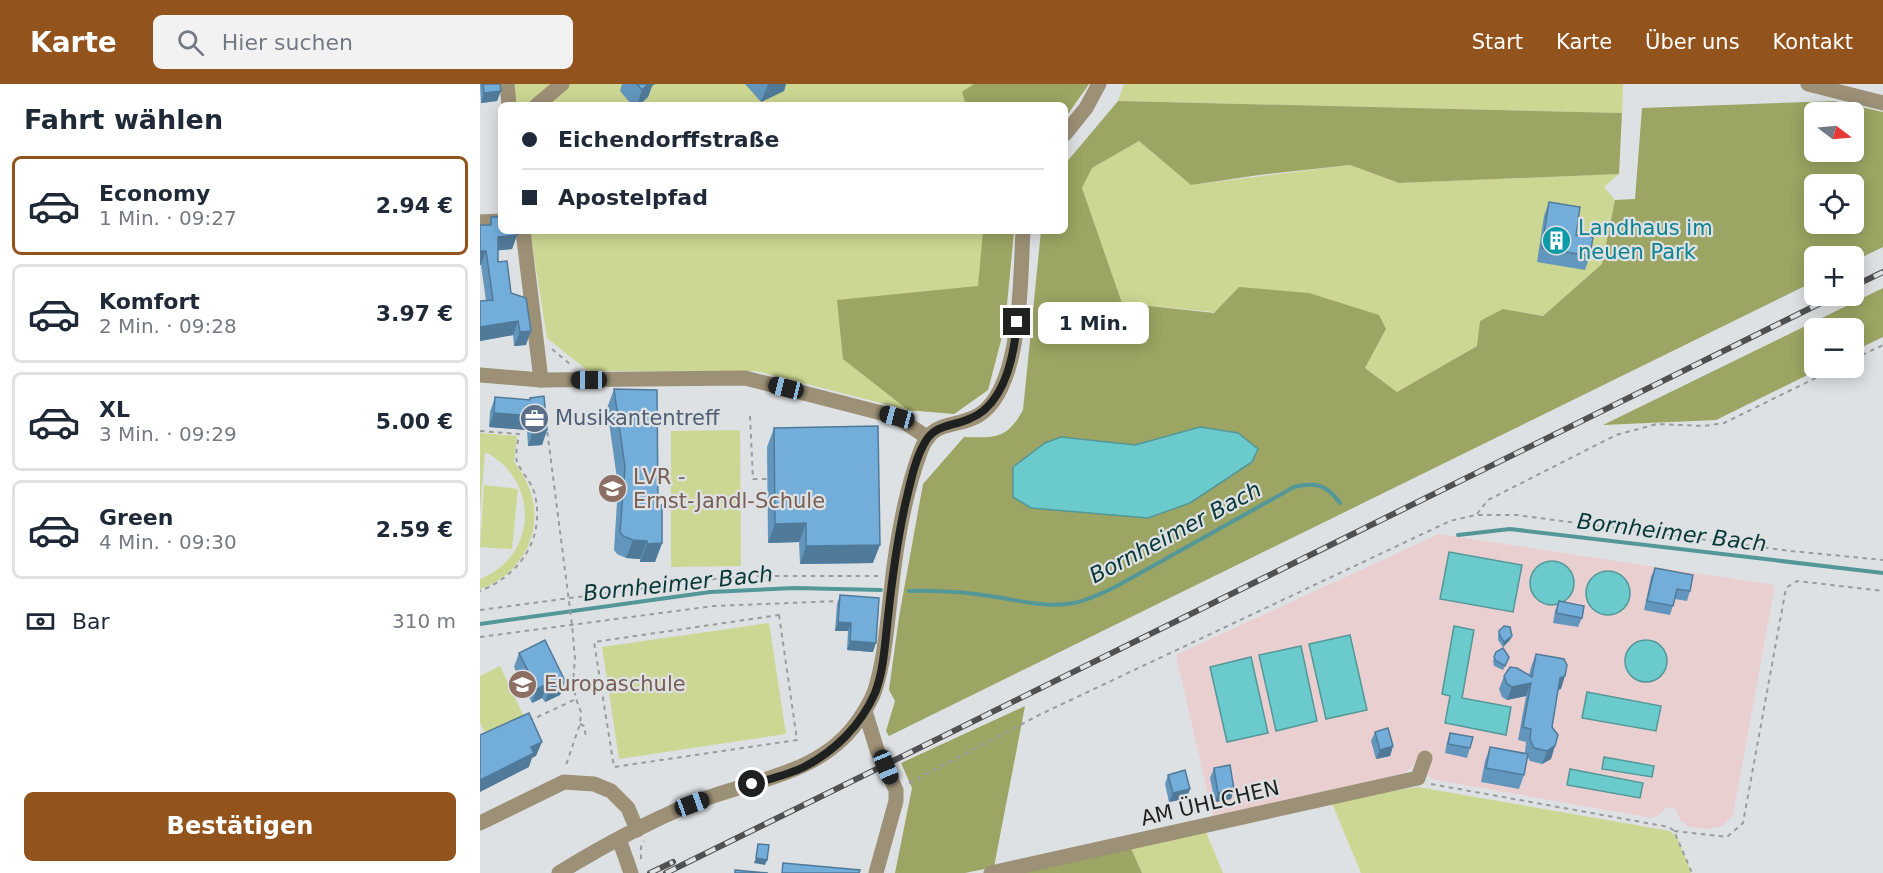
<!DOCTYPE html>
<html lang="de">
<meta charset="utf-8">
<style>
:root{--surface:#fff;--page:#f2f2f3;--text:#1f2937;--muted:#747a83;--line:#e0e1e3;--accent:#93531d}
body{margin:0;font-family:"DejaVu Sans",sans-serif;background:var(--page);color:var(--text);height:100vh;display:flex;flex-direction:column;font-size:22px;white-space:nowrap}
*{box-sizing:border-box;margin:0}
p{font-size:20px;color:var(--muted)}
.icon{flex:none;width:33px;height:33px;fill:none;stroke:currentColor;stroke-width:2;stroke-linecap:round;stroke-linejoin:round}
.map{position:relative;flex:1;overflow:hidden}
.sheet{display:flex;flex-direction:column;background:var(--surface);width:480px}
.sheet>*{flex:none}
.top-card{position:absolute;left:18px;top:18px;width:570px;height:132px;border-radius:9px;box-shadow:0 3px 15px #0003;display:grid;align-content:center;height:132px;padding:0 24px;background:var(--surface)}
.needle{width:39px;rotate:106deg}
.controls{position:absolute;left:1324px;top:18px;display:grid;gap:12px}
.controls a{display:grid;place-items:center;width:60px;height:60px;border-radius:9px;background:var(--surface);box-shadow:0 3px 15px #0003;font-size:30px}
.end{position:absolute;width:27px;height:27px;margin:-14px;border:8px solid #1f2020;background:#fff;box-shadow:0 0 0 3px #fff}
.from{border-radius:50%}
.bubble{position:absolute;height:42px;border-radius:9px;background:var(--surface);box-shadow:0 3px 15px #0003;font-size:20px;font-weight:800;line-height:42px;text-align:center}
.car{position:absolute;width:18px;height:36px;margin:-18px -9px;border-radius:8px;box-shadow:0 0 4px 2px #0007;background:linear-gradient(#222 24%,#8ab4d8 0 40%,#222 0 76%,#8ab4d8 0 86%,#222 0)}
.top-card b{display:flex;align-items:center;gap:21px;height:57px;font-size:22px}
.top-card b+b{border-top:2px solid var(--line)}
.top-card i{width:15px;height:15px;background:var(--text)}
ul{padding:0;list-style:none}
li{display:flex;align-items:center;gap:18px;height:99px;margin:0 12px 9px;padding:0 12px;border:3px solid var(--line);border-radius:9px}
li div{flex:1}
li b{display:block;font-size:22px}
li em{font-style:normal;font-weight:800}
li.active{border-color:var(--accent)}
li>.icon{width:54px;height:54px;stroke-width:1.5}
h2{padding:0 24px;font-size:27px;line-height:72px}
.pay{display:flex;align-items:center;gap:15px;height:66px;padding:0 24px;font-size:22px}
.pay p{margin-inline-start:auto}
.primary-button{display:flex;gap:12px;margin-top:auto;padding:12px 24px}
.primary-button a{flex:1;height:69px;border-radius:9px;background:var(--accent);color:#fff;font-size:24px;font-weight:800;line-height:69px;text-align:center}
header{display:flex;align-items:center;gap:36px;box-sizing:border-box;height:84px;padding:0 30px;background:var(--accent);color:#fff}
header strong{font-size:28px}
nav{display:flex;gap:33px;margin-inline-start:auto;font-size:21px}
.search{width:420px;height:54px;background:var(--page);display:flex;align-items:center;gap:15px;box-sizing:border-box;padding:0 21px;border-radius:9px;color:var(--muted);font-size:22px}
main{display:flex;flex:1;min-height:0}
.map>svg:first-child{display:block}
</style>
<header>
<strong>Karte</strong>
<div class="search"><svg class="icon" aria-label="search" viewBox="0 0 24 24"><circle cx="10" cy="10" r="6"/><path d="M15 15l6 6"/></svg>Hier suchen</div>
<nav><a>Start</a><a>Karte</a><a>Über uns</a><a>Kontakt</a></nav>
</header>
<main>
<section class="sheet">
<h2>Fahrt wählen</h2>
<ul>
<li class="active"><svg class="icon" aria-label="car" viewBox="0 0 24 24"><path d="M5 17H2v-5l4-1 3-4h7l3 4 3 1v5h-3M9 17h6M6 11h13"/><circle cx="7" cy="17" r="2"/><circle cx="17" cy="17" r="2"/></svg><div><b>Economy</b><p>1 Min. · 09:27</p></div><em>2.94 €</em></li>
<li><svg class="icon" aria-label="car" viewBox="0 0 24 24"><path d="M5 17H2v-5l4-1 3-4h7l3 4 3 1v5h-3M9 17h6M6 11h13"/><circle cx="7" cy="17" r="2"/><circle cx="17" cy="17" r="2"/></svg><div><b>Komfort</b><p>2 Min. · 09:28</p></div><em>3.97 €</em></li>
<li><svg class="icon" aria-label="car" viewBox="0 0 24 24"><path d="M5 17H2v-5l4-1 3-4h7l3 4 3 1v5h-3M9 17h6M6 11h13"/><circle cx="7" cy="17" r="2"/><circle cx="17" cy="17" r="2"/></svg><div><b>XL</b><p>3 Min. · 09:29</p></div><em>5.00 €</em></li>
<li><svg class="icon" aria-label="car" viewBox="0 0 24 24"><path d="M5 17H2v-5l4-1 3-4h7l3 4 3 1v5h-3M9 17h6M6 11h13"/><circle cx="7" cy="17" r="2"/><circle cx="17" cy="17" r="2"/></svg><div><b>Green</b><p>4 Min. · 09:30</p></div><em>2.59 €</em></li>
</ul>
<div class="pay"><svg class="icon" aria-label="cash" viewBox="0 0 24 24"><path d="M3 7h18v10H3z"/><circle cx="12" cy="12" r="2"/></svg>Bar<p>310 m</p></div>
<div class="primary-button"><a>Bestätigen</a></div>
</section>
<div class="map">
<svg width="1403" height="789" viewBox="0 0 1403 789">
<rect width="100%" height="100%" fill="#dee1e3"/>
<path fill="#eacfd1" d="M959,450L1295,501L1253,731L1243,742L1229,745L1209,743L1200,736L1196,725L1187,723L1179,731L1171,734L951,695L938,673L932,683L921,692L733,733L696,571Z"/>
<g fill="#ccd793">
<path d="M32,0H609L585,34V21H34Z"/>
<path d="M644,0H1143L1142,29L638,17Z"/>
<path d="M659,57L711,101L870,81L919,99L1139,90L1124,103L1135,116L1122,180L1063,232L1023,225L997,262L917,308L885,284L906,245L642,219L602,104L612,84Z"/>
<path d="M50,147H534L525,241L508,306L474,330L428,326L276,287H108L67,254Z"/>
<path d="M260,346L261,482L191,483V347Z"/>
<path d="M0,349L37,352L34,378C71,423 56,485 0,505V495C58,472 60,396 5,368L0,429Z"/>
<path d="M4,401L38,405L32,465L0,463Z"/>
<path d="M289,539L306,650L139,675L122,563Z"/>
<path d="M20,582L44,633L6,651L0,639V592Z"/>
<path d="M938,703L1190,747L1197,753L1211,789H881L851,717Z"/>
<path d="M726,748L743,789H662L650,762Z"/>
</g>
<g fill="#9ca563" fill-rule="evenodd">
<path d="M494,0H609L585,34V21H486L482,8Z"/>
<path d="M638,17L1142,29L1139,90L919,99L870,81L779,91L711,101L659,57L612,84L602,104L642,219L734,229L759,203L829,209L899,231L906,245L885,284L917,308L997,262L1000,237L1023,225L1063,232L1122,180L1135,116L1155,115L1162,24L1354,17L1403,28V163L1374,177V172H1335V197L409,652L406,647L415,617L409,606L419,533L443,400L484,353C516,354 527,355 543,326L561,147H585V80ZM1335,28H1374V68H1335ZM1335,100H1374V140H1335ZM720,343L772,378L710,419L668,434L581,353L655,361Z"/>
<path d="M503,147H534L525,241L508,306L474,330L428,326L363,275L357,216L498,202Z"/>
<path d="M1403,204V253L1374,267V244H1335V284H1342L1236,336L1123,341Z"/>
<path d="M545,622L514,783L485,789H415L432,704L421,679Z"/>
<path d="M650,762L662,789H534Z"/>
</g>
<g fill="#6bcacb" stroke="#549798" stroke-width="1.5">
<path d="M720,343L758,349L778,365L772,378L710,419L668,434L551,424L533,413V383L565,359L581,353L655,361Z"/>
<path d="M969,468L1042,481L1033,528L960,515Z"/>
<circle cx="1072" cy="499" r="22"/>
<circle cx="1128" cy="509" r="22"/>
<path d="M974,542L994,546L982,614L1031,623L1026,651L965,639L970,612L962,610Z"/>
<path d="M870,551L887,626L846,635L829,560Z"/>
<circle cx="1166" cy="577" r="21"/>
<path d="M821,562L837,637L796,647L779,571Z"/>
<path d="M771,573L788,649L747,658L730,583Z"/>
<path d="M1107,608L1181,622L1176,647L1102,634Z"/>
<path d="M1124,673L1174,682L1172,693L1122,685Z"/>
<path d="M1090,685L1163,699L1160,714L1087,701Z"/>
</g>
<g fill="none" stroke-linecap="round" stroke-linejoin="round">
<g stroke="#549798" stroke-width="4">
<path d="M978,451L1030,445L1403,489"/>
<path d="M429,507C458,506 487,508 516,513C542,517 567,524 594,519C609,516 623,509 637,502L814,403C836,398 846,400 860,419"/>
<path d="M0,540L230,508L315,504L401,506"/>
</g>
<g stroke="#999b9c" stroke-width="2" stroke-dasharray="4.5 4.5" stroke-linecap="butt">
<path d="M72,265L91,281"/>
<path d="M1374,275L1403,261"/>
<path d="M65,330L92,541L95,574L93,599L96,615L101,628L100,640L85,684"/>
<path d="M270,332L273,395H287"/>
<path d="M0,347L39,350C38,357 35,371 37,378C41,388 52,398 55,411C65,455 40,491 0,507"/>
<path d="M997,430L1008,416L1136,351L1177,340L1224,342L1244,339L1356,284"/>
<path d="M0,526L234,495L275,492H401"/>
<path d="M299,531L317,656L134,683L114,558Z"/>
<path d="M0,553L234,522L359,517"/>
<path d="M49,637L96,615"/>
<path d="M100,640L104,642L106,653"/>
<path d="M429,699L561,630L970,437L996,431H1036L1311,467L1403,476"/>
<path d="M951,700L1189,743L1194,747L1212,789"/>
<path d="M1194,747L1247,753L1263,739L1306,504L1317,497L1403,507"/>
<path d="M161,775V763L164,757"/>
</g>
<g stroke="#9c9076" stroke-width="15">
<path d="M27,0L29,21"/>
<path d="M1328,0L1403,19"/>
<path d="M57,21L82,0"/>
<path d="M585,50L606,24L619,0"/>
<path d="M0,138L21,137"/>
<path d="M43,147L61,296"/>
<path d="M0,291L61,296L265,294L417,333L448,354"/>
<path d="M385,627L397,666L416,706V717L396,789"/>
<path d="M0,739L84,698L114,700L131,707L148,724L157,746"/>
<path d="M139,755L151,789"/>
<path d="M79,789C121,763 166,739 211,720C271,695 342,692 380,634C386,625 392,615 395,606C405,574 407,540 411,508C416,460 424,411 441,366C453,334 476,345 499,331C543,303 540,194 543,147"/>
<path d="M511,789L938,694L945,674"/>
</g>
<defs>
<g id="rail">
<path d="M1374,202L1403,188"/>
<path d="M170,789L193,778"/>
<path d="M186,789L1355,212"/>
</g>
</defs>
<use href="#rail" stroke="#4f5051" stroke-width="6"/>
<use href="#rail" stroke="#dee1e3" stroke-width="4" stroke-dasharray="11" stroke-linecap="butt"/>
</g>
<g fill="#6396bc">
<path d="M0,0H20L17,17L1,19Z"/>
<path d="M142,0H175L172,2L168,13L159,21H152L140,7Z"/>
<path d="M265,0H306L304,7L281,18Z"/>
<path d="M1069,118L1096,151L1110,172L1105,186L1057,178L1064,132Z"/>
<path d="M11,133L37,151L32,165L18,166V178L31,209L46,261L34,262L33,251L0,257V217H6L1,181L9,141Z"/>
<path d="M134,305L178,421L182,459L175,478H160V475L146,474L137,470L134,466L138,402L127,324Z"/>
<path d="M15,313L49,316L50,314L67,346L62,361L48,362L47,346L9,343L10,328Z"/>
<path d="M294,344L393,479L320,480L319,458L288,459L287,363Z"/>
<path d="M1175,484L1210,507L1207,517L1195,515L1190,531L1164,526L1171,493Z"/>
<path d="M360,511L393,568L367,566L368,547H355L357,520Z"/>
<path d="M1079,517L1102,534L1098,543L1073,539L1075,527Z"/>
<path d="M1019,547L1032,552L1030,556L1023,563L1018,556V552Z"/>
<path d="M1016,568L1029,573L1023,586L1014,582L1013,577Z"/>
<path d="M39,569L85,597L80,611L65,618L62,614L52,619L34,583Z"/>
<path d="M1056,570L1081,605L1078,606L1072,643L1071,675L1062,680L1050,677L1047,672L1044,691L1039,705L1001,698L1005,677L1010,663L1046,670L1045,668L1046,658L1038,656L1046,612L1027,616L1022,613L1019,605L1024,592L1049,591L1051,583Z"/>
<path d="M895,648L913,662L910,672L896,675L891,657Z"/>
<path d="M970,649L990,664L987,674L965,669L967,658Z"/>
<path d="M734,684L754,705L751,715L735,718L730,694Z"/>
<path d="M688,691L710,705L706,715L689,718L685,700Z"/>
</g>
<g fill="#507a99">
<path d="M168,0H175L172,2L168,13L159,21H157L162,6Z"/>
<path d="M288,0H306L304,7L281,18Z"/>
<path d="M21,7L17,17L1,19L4,9Z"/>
<path d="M37,151L32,165L13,167L18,153Z"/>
<path d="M0,167H6L1,181H0Z"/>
<path d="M38,237L33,251L0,257V243Z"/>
<path d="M51,247L46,261L34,262L40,248Z"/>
<path d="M14,329L52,332L47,346L9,343Z"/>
<path d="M67,346L62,361L48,362L53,348Z"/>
<path d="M326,439L319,458L288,459L295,440Z"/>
<path d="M153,456L167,457L160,475L146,474Z"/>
<path d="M182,459L175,478H160L167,460Z"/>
<path d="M400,461L393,479L320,480L326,462Z"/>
<path d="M358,538L371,539L368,547H355Z"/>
<path d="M1032,552L1030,556L1023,563L1024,558Z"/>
<path d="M370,557L396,559L393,568L367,566Z"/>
<path d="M1085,592L1081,605L1076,607L1080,594Z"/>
<path d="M85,597L80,611L65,618L70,604Z"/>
<path d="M1051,599L1046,612L1027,616L1032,603Z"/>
<path d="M67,600L62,614L52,619L57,605Z"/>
<path d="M62,658L56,672L52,674L49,683L0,708V696L51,663Z"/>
<path d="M913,662L910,672L896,675L900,666Z"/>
<path d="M1075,662L1071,675L1062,680L1067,667Z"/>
<path d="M710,705L706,715L689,718L693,709Z"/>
<path d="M754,705L751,715L735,718L738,709Z"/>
<path d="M276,774L287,776L285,781L274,779Z"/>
</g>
<g fill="#73aedb" stroke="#507a99" stroke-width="1.5">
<path d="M3,0H20L21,7L4,9Z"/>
<path d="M157,0H168L162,6Z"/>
<path d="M1069,118L1100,123L1096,151L1113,153L1110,172L1062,164Z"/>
<path d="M11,133H21V147H37V151L18,153V178L27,177L31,209L46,214L51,247L40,248L38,237L0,243V217L13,216L6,167H0V141H11Z"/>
<path d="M134,305L177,306L178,421H182V459L167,460V457L153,456L143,452L140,448L145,383Z"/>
<path d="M64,312L67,346L53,348L52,332L14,329L15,313L50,316V314Z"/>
<path d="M398,342L400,461L326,462V439L295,440L294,344Z"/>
<path d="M1175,484L1213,491L1210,507L1197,505L1193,522L1167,517Z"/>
<path d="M360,511L399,514L396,559L370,557L371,539L358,538Z"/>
<path d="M1079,517L1104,522L1102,534L1076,529Z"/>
<path d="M1024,542L1030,543L1032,552L1024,558L1020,552L1019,547Z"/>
<path d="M65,556L85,597L70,604L67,600L57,605L39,569Z"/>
<path d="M1023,564L1029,573L1025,582L1016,577L1014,573L1016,568Z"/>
<path d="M1056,570L1084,575L1087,581L1085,592L1080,594L1072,643L1078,651L1075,662L1067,667L1054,664L1050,655L1051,645L1043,643L1051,599L1032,603L1027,600L1024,592L1030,583L1037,584L1052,593Z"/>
<path d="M49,629L62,658L51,663L54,669L0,696V651Z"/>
<path d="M908,644L913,662L900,666L895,648Z"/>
<path d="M970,649L993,653L990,664L968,660Z"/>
<path d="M1010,663L1048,670L1044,691L1006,684Z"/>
<path d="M750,681L754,705L738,709L734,684Z"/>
<path d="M705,686L710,705L693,709L688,691Z"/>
<path d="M278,760L289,761L287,776L276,774Z"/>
<path d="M303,779L380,786L379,789H302Z"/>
<path d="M255,786L288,789H255Z"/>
</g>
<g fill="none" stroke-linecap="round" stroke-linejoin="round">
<path stroke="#1f2020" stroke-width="8" d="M272,700C289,695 308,691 324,683C355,667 381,641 395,609C404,586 405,558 408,533C412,495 417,458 425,421C430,401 434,378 444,360C454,340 471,343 489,335C525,321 534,272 537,238"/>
</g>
<defs>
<symbol id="building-disc" viewBox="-11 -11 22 22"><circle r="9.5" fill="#0f9aa8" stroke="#dee1e3"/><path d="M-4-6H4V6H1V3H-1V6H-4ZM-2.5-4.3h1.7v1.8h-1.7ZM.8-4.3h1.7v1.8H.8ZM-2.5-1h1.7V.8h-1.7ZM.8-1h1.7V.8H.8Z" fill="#fff"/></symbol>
<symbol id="office-disc" viewBox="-11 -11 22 22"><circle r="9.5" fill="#5c6f8a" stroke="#dee1e3"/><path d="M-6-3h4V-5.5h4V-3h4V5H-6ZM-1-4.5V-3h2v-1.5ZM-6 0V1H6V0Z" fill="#fff"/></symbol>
<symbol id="school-disc" viewBox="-11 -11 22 22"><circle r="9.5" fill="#8d6e63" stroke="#dee1e3"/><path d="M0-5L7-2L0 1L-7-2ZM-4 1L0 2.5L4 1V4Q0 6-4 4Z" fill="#fff"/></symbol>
</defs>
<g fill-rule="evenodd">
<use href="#building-disc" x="1060" y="140" width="33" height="33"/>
<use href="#office-disc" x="38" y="318" width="33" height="33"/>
<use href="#school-disc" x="116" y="388" width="33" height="33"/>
<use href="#school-disc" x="26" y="584" width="33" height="33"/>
</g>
<g text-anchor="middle" stroke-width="4.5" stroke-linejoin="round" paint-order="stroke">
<g font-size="21" fill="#0d838f" stroke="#dee1e3" text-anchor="start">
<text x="1098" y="151">Landhaus im<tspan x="1098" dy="24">neuen Park</tspan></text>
</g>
<g font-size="21" fill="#4e5e75" stroke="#dee1e3" text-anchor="start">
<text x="75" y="341">Musikantentreff</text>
</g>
<g font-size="21" fill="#785e54" stroke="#dee1e3" text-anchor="start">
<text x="153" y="400">LVR -<tspan x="153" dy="24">Ernst-Jandl-Schule</tspan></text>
<text x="64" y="607">Europaschule</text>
</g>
<g font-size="21" fill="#1f2020" stroke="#dee1e3">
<text transform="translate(730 719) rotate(-13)" y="7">AM ÜHLCHEN</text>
</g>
<g font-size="22" font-style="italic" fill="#083839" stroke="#dee1e3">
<text transform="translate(695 448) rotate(-28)" y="8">Bornheimer Bach</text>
<text transform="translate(1192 448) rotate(7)" y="8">Bornheimer Bach</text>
<text transform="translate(198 499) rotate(-6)" y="8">Bornheimer Bach</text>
</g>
</g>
</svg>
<div class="controls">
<a><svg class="needle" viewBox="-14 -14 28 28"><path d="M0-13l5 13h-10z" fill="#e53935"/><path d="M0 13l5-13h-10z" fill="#747a83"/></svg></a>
<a><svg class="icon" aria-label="locate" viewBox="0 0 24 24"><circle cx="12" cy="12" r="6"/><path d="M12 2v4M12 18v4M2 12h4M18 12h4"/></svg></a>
<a>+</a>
<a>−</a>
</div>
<i class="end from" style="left:272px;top:700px"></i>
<i class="end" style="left:537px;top:238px"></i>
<div class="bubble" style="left:558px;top:218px;width:111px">1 Min.</div>
<i class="car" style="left:109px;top:296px;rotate:270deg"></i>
<i class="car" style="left:306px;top:304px;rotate:284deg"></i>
<i class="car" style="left:417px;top:333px;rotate:285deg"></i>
<i class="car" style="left:406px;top:683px;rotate:158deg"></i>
<i class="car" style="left:212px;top:720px;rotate:70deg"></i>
<div class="top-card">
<b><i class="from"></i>Eichendorffstraße</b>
<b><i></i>Apostelpfad</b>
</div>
</div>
</main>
